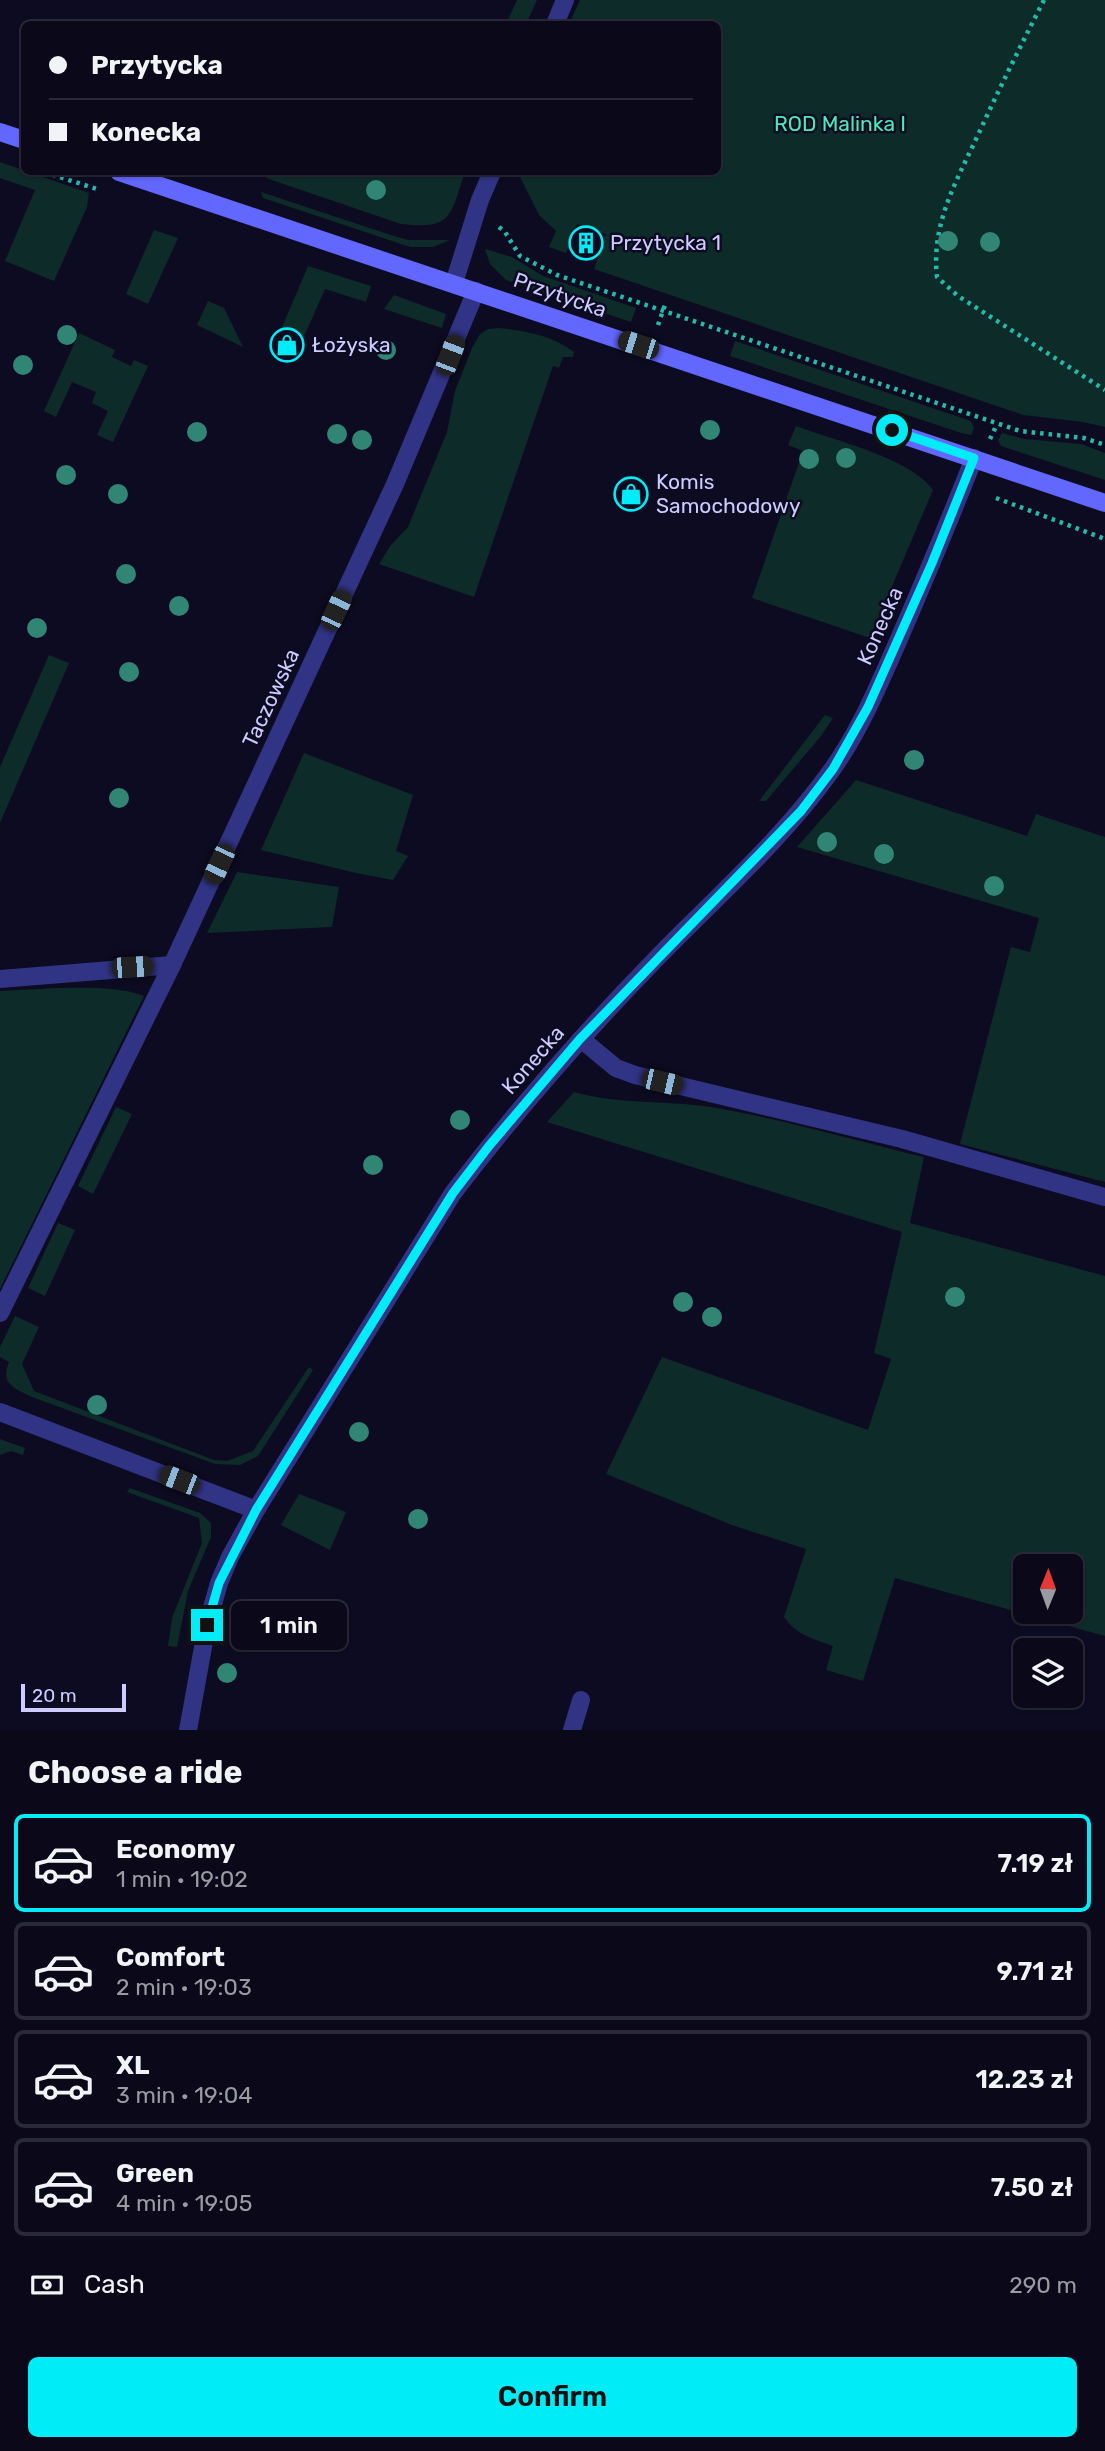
<!DOCTYPE html>
<meta charset="utf-8">
<style>
:root{--surface:#0a0819;--page:#131122;--text:#f1f3f6;--muted:#999aa2;--line:#2a2938;--accent:#00ecf6}
body{margin:0;font-family:Rubik,sans-serif;background:var(--page);color:var(--text);height:100vh;display:flex;flex-direction:column;font-size:26px;white-space:nowrap}
*{box-sizing:border-box;margin:0}
p{font-size:23px;color:var(--muted)}
.icon{flex:none;width:38px;height:38px;fill:none;stroke:currentColor;stroke-width:2;stroke-linecap:round;stroke-linejoin:round}
.map{position:relative;height:1730px;overflow:hidden}
.side{display:flex;flex-direction:column;background:var(--surface);flex:1}
.side>*{flex:none}
.banner{position:absolute;left:21px;top:21px;width:700px;height:154px;border-radius:10px;box-shadow:0 2px 5px #0004,0 0 0 2px var(--line);display:grid;align-content:center;height:154px;padding:0 28px;background:var(--surface)}
.needle{width:46px;rotate:1deg}
.tools{position:absolute;left:1013px;top:1554px;display:grid;gap:14px}
.tools a{display:grid;place-items:center;width:70px;height:70px;border-radius:10px;background:var(--surface);box-shadow:0 2px 5px #0004,0 0 0 2px var(--line);font-size:35px}
.scale{position:absolute;left:21px;bottom:18px;width:105px;box-sizing:border-box;padding-left:7px;border:4px solid #cdcbff;border-top:0;font-size:19px;line-height:24px;white-space:nowrap;color:#cdcbff;-webkit-text-stroke:5px #0d0b21;paint-order:stroke}
.end{position:absolute;width:32px;height:32px;margin:-16px;border:9px solid #00ecf6;background:#111;box-shadow:0 0 0 4px #111}
.from{border-radius:50%}
.bubble{position:absolute;height:49px;border-radius:10px;background:var(--surface);box-shadow:0 2px 5px #0004,0 0 0 2px var(--line);font-size:23px;font-weight:600;line-height:49px;text-align:center}
.car{position:absolute;width:21px;height:42px;margin:-21px -10px;border-radius:9px;box-shadow:0 0 5px 2px #0007;background:linear-gradient(#222 24%,#8ab4d8 0 40%,#222 0 76%,#8ab4d8 0 86%,#222 0)}
.banner b{display:flex;align-items:center;gap:24px;height:66px;font-size:26px}
.banner b+b{border-top:2px solid var(--line)}
.banner i{width:18px;height:18px;background:var(--text)}
ul{padding:0;list-style:none}
li{display:flex;align-items:center;gap:21px;height:98px;margin:0 14px 10px;padding:0 14px;border:4px solid var(--line);border-radius:10px}
li div{flex:1}
li b{display:block;font-size:26px}
li em{font-style:normal;font-weight:600}
li.selected{border-color:var(--accent)}
li>.icon{width:63px;height:63px;stroke-width:1.5}
h2{padding:0 28px;font-size:32px;line-height:84px}
.pay{display:flex;align-items:center;gap:18px;height:77px;padding:0 28px;font-size:26px}
.pay p{margin-inline-start:auto}
.button{display:flex;gap:14px;margin-top:auto;padding:14px 28px}
.button a{flex:1;height:80px;border-radius:10px;background:var(--accent);color:#111;font-size:28px;font-weight:600;line-height:80px;text-align:center}
.map>svg:first-child{display:block}
</style>
<div class="map">
<svg width="1105" height="1730" viewBox="0 0 1105 1730">
<rect width="100%" height="100%" fill="#0d0b21"/>
<g fill="#0d2b28" fill-rule="evenodd">
<path d="M517,0H537L526,24H506Z"/>
<path d="M580,0H1105V427L1083,422L1023,415L594,269L606,234L577,224L566,253L549,247L556,231L539,215L520,177V172H718V24H569Z"/>
<path d="M0,162L89,193L87,207L54,281L5,261L35,190L0,178Z"/>
<path d="M268,172L274,175L276,172H465C450,215 454,230 401,224L266,178Z"/>
<path d="M261,192L394,236L408,240H450L433,247H410L263,198Z"/>
<path d="M154,230L178,238L148,304L126,294Z"/>
<path d="M485,249L512,257L543,276L636,308L631,322L506,280L490,264Z"/>
<path d="M308,266L371,286L366,302L325,289L302,341L280,332Z"/>
<path d="M394,295L446,314L442,328L384,309Z"/>
<path d="M208,301L224,308L243,347L197,325Z"/>
<path d="M498,328C523,330 554,336 574,352L573,357H563L559,368L553,366L474,597L379,564L391,545L408,527L447,432L455,391L472,348L480,334L488,329Z"/>
<path d="M79,333L115,350L112,357L131,366L134,360L148,366L113,442L97,435L108,411L92,403L96,392L72,382L56,417L44,411Z"/>
<path d="M735,341L971,421L974,428L971,435L958,432L730,356Z"/>
<path d="M796,426C833,440 911,458 933,490L870,638L752,598L803,451L788,445Z"/>
<path d="M1002,433L1025,439L1081,444L1105,453V480L1001,446L998,440Z"/>
<path d="M49,655L69,663L0,823V767Z"/>
<path d="M825,715L833,718L821,736L766,801H759Z"/>
<path d="M304,753L413,795L396,851L408,856L393,880L356,873L261,850Z"/>
<path d="M856,780L1027,836L1036,814L1105,837V1182L960,1144L1011,947L1030,952L1039,918L797,847Z"/>
<path d="M237,872L339,887L332,927L207,933Z"/>
<path d="M56,988C86,988 116,986 144,996L0,1289V991Z"/>
<path d="M574,1092C625,1106 671,1099 722,1109C790,1121 857,1141 924,1157L910,1223L1105,1276V1636L895,1578L863,1681L826,1670L833,1646C814,1639 796,1635 784,1617L806,1549L732,1525L606,1474L662,1357L868,1430L891,1359L874,1353L902,1232L547,1122ZM1026,1566H1071V1612H1026Z"/>
<path d="M116,1107L132,1114L93,1194L78,1186Z"/>
<path d="M58,1223L75,1230L45,1296L28,1288Z"/>
<path d="M15,1316L39,1327L22,1364L34,1391L214,1460L227,1461L253,1451L309,1367L313,1370L258,1456L240,1465L215,1464L32,1397C14,1388 0,1384 9,1362L0,1357V1347Z"/>
<path d="M0,1439L25,1448L23,1455L11,1451L0,1455Z"/>
<path d="M130,1488L200,1513L211,1523V1537L188,1591L177,1647L168,1646L172,1618L202,1543L199,1518L127,1492Z"/>
<path d="M299,1494L346,1512L330,1550L281,1525Z"/>
</g>
<g fill="none" stroke-linecap="round" stroke-linejoin="round">
<g stroke="#22bba9" stroke-width="4.5" stroke-dasharray="3.5 5" stroke-linecap="butt">
<path d="M1044,0C1021,45 999,89 978,135C956,182 931,224 937,277L958,296L1105,390"/>
<path d="M44,172L100,190"/>
<path d="M499,227L505,232L520,256L557,275L1020,431L1084,438L1105,445"/>
<path d="M658,325L666,302"/>
<path d="M990,439L997,424"/>
<path d="M996,498L1105,539"/>
</g>
<path stroke="#313384" stroke-width="18" d="M581,1039L616,1068L635,1075L902,1139L1105,1197"/>
<g stroke="#313384" stroke-width="18">
<path d="M555,24L565,0"/>
<path d="M454,283L480,200L492,172"/>
<path d="M0,979L172,965"/>
<path d="M0,1313L172,965L395,484L476,291"/>
<path d="M0,1412L256,1510"/>
<path d="M188,1730L207,1625L219,1583L230,1557L256,1510L453,1193C515,1112 583,1034 654,961C714,899 781,841 831,771C860,731 879,684 899,639C925,579 950,519 974,458"/>
<path d="M572,1730L581,1700"/>
</g>
<g stroke="#6267ff" stroke-width="18">
<path d="M0,132L24,140"/>
<path d="M119,172L1105,503"/>
</g>
</g>
<g fill="#308575">
<circle cx="376" cy="190" r="10"/>
<circle cx="948" cy="241" r="10"/>
<circle cx="990" cy="242" r="10"/>
<circle cx="67" cy="335" r="10"/>
<circle cx="386" cy="350" r="10"/>
<circle cx="23" cy="365" r="10"/>
<circle cx="710" cy="430" r="10"/>
<circle cx="197" cy="432" r="10"/>
<circle cx="337" cy="434" r="10"/>
<circle cx="362" cy="440" r="10"/>
<circle cx="846" cy="458" r="10"/>
<circle cx="809" cy="459" r="10"/>
<circle cx="66" cy="475" r="10"/>
<circle cx="118" cy="494" r="10"/>
<circle cx="126" cy="574" r="10"/>
<circle cx="179" cy="606" r="10"/>
<circle cx="37" cy="628" r="10"/>
<circle cx="129" cy="672" r="10"/>
<circle cx="914" cy="760" r="10"/>
<circle cx="119" cy="798" r="10"/>
<circle cx="827" cy="842" r="10"/>
<circle cx="884" cy="854" r="10"/>
<circle cx="994" cy="886" r="10"/>
<circle cx="460" cy="1120" r="10"/>
<circle cx="373" cy="1165" r="10"/>
<circle cx="955" cy="1297" r="10"/>
<circle cx="683" cy="1302" r="10"/>
<circle cx="712" cy="1317" r="10"/>
<circle cx="97" cy="1405" r="10"/>
<circle cx="359" cy="1432" r="10"/>
<circle cx="418" cy="1519" r="10"/>
<circle cx="227" cy="1673" r="10"/>
</g>
<g fill="none" stroke-linecap="round" stroke-linejoin="round">
<path stroke="#00ecf6" stroke-width="9" d="M207,1625L219,1583L256,1510L453,1193L489,1146L580,1039L801,811L833,769L868,707L932,563L974,458L892,430"/>
</g>
<defs>
<symbol id="building-ring" viewBox="-11 -11 22 22"><circle r="9.5" fill="#0d0b21" stroke="#00ecf6" stroke-width="1.5"/><path d="M-4-6H4V6H1V3H-1V6H-4ZM-2.5-4.3h1.7v1.8h-1.7ZM.8-4.3h1.7v1.8H.8ZM-2.5-1h1.7V.8h-1.7ZM.8-1h1.7V.8H.8Z" fill="#00ecf6"/></symbol>
<symbol id="shop-ring" viewBox="-11 -11 22 22"><circle r="9.5" fill="#0d0b21" stroke="#00ecf6" stroke-width="1.5"/><path d="M-5-2.5h2.3a2.7 3.5 0 0 1 5.4 0H5L5.5 6h-11ZM-1.5-2.5h3a1.5 2.3 0 0 0-3 0Z" fill="#00ecf6"/></symbol>
</defs>
<g fill-rule="evenodd">
<use href="#building-ring" x="567" y="224" width="38" height="38"/>
<use href="#shop-ring" x="268" y="326" width="38" height="38"/>
<use href="#shop-ring" x="612" y="475" width="38" height="38"/>
</g>
<g text-anchor="middle" stroke-width="5" stroke-linejoin="round" paint-order="stroke">
<g font-size="21" fill="#4ce9b9" stroke="#0d0b21">
<text x="840" y="131">ROD Malinka I</text>
</g>
<g font-size="21" fill="#cdcbff" stroke="#0d0b21" text-anchor="start">
<text x="610" y="250">Przytycka 1</text>
<text x="312" y="352">Łożyska</text>
<text x="656" y="489">Komis<tspan x="656" dy="24">Samochodowy</tspan></text>
</g>
<g font-size="21" fill="#cdcbff" stroke="#0d0b21">
<text transform="translate(560 295) rotate(19)" y="7">Przytycka</text>
<text transform="translate(880 626) rotate(-66)" y="7">Konecka</text>
<text transform="translate(271 698) rotate(-65)" y="7">Taczowska</text>
<text transform="translate(533 1060) rotate(-49)" y="7">Konecka</text>
</g>
</g>
</svg>
<div class="tools">
<a><svg class="needle" viewBox="-14 -14 28 28"><path d="M0-13l5 13h-10z" fill="#e53935"/><path d="M0 13l5-13h-10z" fill="#999aa2"/></svg></a>
<a><svg class="icon" aria-label="layers" viewBox="0 0 24 24"><path d="M12 4l9 5-9 5-9-5zM3 14l9 5 9-5"/></svg></a>
</div>
<div class="scale">20 m</div>
<i class="end from" style="left:892px;top:430px"></i>
<i class="end" style="left:207px;top:1625px"></i>
<div class="bubble" style="left:231px;top:1601px;width:116px">1 min</div>
<i class="car" style="left:638px;top:345px;rotate:288deg"></i>
<i class="car" style="left:450px;top:355px;rotate:21deg"></i>
<i class="car" style="left:336px;top:610px;rotate:25deg"></i>
<i class="car" style="left:219px;top:864px;rotate:205deg"></i>
<i class="car" style="left:132px;top:967px;rotate:87deg"></i>
<i class="car" style="left:662px;top:1082px;rotate:103deg"></i>
<i class="car" style="left:179px;top:1480px;rotate:291deg"></i>
<div class="banner">
<b><i class="from"></i>Przytycka</b>
<b><i></i>Konecka</b>
</div>
</div>
<section class="side">
<h2>Choose a ride</h2>
<ul>
<li class="selected"><svg class="icon" aria-label="car" viewBox="0 0 24 24"><path d="M5 17H2v-5l4-1 3-4h7l3 4 3 1v5h-3M9 17h6M6 11h13"/><circle cx="7" cy="17" r="2"/><circle cx="17" cy="17" r="2"/></svg><div><b>Economy</b><p>1 min · 19:02</p></div><em>7.19 zł</em></li>
<li><svg class="icon" aria-label="car" viewBox="0 0 24 24"><path d="M5 17H2v-5l4-1 3-4h7l3 4 3 1v5h-3M9 17h6M6 11h13"/><circle cx="7" cy="17" r="2"/><circle cx="17" cy="17" r="2"/></svg><div><b>Comfort</b><p>2 min · 19:03</p></div><em>9.71 zł</em></li>
<li><svg class="icon" aria-label="car" viewBox="0 0 24 24"><path d="M5 17H2v-5l4-1 3-4h7l3 4 3 1v5h-3M9 17h6M6 11h13"/><circle cx="7" cy="17" r="2"/><circle cx="17" cy="17" r="2"/></svg><div><b>XL</b><p>3 min · 19:04</p></div><em>12.23 zł</em></li>
<li><svg class="icon" aria-label="car" viewBox="0 0 24 24"><path d="M5 17H2v-5l4-1 3-4h7l3 4 3 1v5h-3M9 17h6M6 11h13"/><circle cx="7" cy="17" r="2"/><circle cx="17" cy="17" r="2"/></svg><div><b>Green</b><p>4 min · 19:05</p></div><em>7.50 zł</em></li>
</ul>
<div class="pay"><svg class="icon" aria-label="cash" viewBox="0 0 24 24"><path d="M3 7h18v10H3z"/><circle cx="12" cy="12" r="2"/></svg>Cash<p>290 m</p></div>
<div class="button"><a>Confirm</a></div>
</section>
